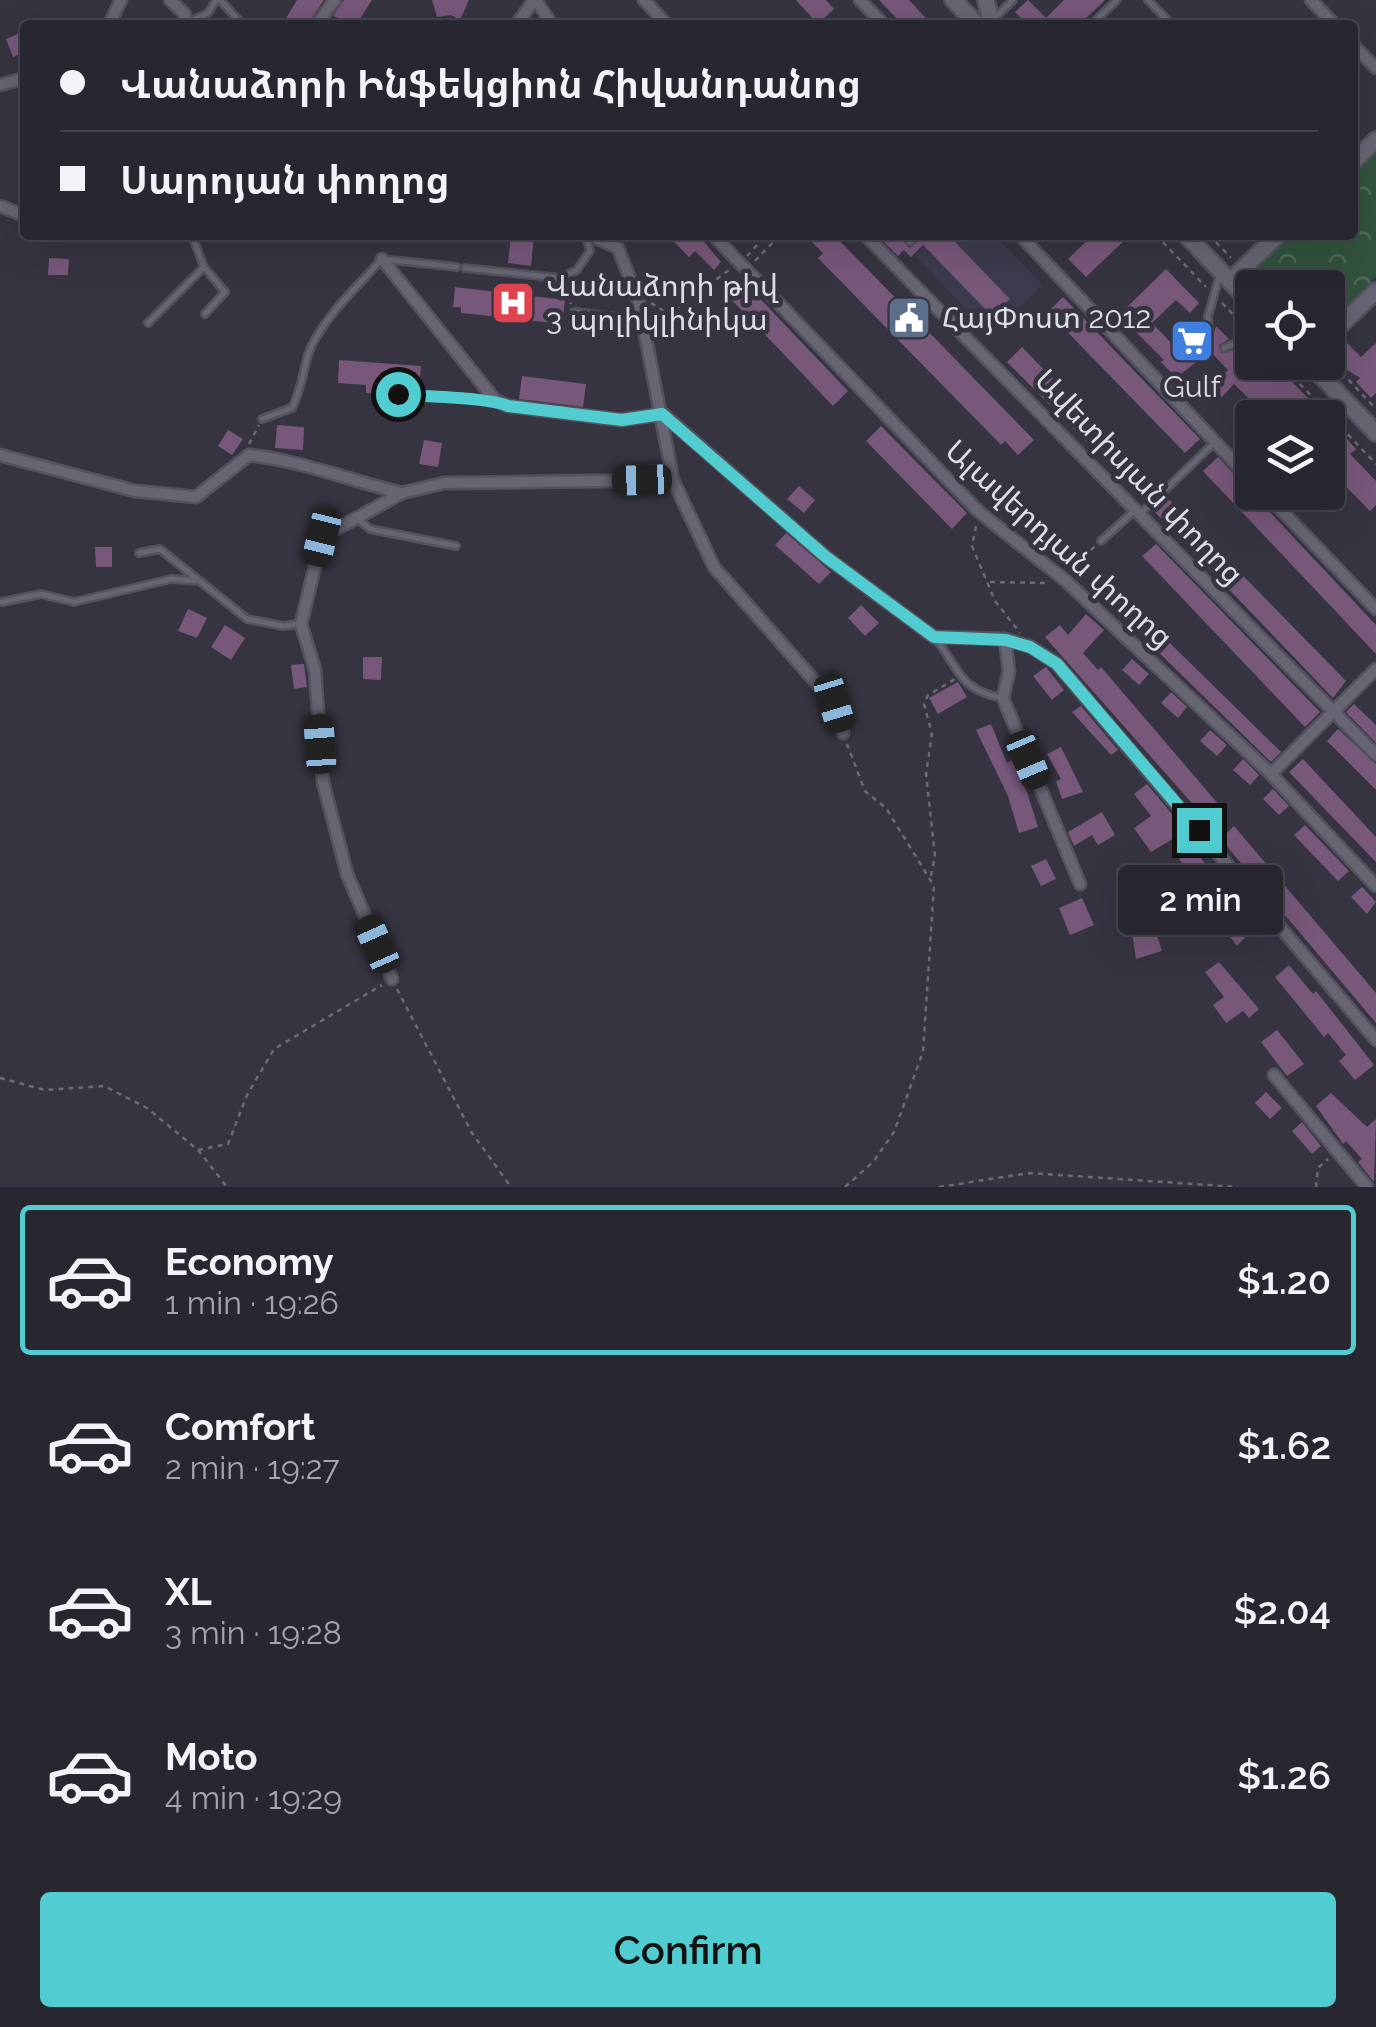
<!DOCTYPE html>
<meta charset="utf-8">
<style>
:root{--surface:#282730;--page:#302f38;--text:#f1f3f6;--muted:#a5a5ab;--line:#44444c;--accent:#51ccd1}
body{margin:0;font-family:Raleway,"Noto Sans Armenian",sans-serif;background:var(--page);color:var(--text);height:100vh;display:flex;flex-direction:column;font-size:38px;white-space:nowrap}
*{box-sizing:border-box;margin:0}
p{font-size:32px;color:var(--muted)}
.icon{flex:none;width:55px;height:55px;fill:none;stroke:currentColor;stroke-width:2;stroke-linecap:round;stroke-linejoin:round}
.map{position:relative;height:1187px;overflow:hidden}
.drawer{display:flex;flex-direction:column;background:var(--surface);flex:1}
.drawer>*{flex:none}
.top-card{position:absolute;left:20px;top:20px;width:1338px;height:220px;border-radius:10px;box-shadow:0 10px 40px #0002,0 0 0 2px var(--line);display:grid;align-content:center;height:220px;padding:0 40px;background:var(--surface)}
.fabs{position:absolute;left:1235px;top:270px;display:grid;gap:20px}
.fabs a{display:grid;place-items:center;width:110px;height:110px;border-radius:10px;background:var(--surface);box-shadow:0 10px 40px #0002,0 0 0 2px var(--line);font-size:50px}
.end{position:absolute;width:45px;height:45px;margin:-22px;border:12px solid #51ccd1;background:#111;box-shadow:0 0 0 5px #111}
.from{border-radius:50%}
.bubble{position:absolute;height:70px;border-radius:10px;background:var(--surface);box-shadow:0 10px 40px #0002,0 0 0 2px var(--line);font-size:32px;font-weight:600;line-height:70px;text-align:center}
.car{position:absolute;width:30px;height:60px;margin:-30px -15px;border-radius:12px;box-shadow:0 0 8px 2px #0007;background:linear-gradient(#222 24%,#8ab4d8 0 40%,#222 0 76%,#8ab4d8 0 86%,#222 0)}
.top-card b{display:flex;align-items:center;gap:35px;height:95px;font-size:38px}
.top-card b+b{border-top:2px solid var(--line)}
.top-card i{width:25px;height:25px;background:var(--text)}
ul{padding:18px 0 0;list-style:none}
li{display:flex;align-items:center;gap:30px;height:150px;margin:0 20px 15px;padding:0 20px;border:5px solid transparent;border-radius:10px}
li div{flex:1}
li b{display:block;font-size:38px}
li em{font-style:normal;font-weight:600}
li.current{border-color:var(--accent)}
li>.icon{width:90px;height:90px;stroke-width:1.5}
.cta{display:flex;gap:20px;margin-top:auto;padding:20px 40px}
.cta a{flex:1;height:115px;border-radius:10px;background:var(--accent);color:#111;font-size:40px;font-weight:600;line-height:115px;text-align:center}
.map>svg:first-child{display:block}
</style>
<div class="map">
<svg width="1376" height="1187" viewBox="0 0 1376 1187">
<defs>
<pattern id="park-crowns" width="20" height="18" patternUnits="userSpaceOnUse" patternTransform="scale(2.5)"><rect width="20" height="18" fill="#32533d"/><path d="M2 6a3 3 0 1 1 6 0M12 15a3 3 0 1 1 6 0" fill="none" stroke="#4f6b59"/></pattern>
</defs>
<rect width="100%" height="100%" fill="#353440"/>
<path fill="#3d3a4d" d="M937,235H995L1043,285L991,335L915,256Z"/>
<path fill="url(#park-crowns)" d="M1376,151V277L1328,324V288L1265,287L1250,272L1288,235H1352L1353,174Z"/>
<g fill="#77577a">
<path d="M297,0H324L307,25H282Z"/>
<path d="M344,0H372L356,25L333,16Z"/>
<path d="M432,0H469L460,20L451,15L437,17Z"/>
<path d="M796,0H826L834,9L818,24Z"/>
<path d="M879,0H909L932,25H903Z"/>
<path d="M1028,0L1046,18L1064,0H1105L1079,25H1028L1015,12Z"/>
<path d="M25,31V52L13,57L6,39Z"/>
<path d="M511,235H534L531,266L508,263Z"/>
<path d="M667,235H698L721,262L714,270L695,251L689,257Z"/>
<path d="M805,235H834L1034,440L1018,455L1005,441L1001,445L818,258L823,253Z"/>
<path d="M877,235H908L904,242L910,248L924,235H948L1010,299L992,316L923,245L911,257L904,250L898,256Z"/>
<path d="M1093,235H1130L1086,277L1068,259Z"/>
<path d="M49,258L69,259L68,275H48Z"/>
<path d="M1166,269L1199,303L1190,313L1176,300L1152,323L1176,348L1192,333L1199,342L1212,338L1216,326L1229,339L1219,345L1221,353L1238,349L1244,355L1252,346V362H1272L1310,400L1303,407L1308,412L1302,418H1269L1234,384L1222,397L1211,386L1228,370L1210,351L1176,378L1161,362L1164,360L1119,315Z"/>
<path d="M744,282L848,391L833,406L729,297Z"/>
<path d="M455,287L565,300L562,324L461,313V307H453Z"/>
<path d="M1063,297L1200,439L1185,453L1048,312Z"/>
<path d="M1344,340L1361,357L1376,343V393L1371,398L1356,382L1360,378L1341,366L1342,356L1335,349Z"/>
<path d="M1022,347L1158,488L1145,501L1007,362Z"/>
<path d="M339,360L421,366L419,389L389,387L388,395L366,393V385L338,383Z"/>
<path d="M522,376L586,384L583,407L519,399Z"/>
<path d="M277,425L304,427L303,450L275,448Z"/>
<path d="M881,426L967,513L952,529L866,441Z"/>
<path d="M1328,429L1341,443L1346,438L1356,449L1350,454L1376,481V505L1370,511L1328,468Z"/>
<path d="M228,430L243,439L232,455L218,446Z"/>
<path d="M424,440L442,443L438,467L419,464Z"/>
<path d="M1218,457L1376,625V654L1203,471Z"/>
<path d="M799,486L815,500L804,513L787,499Z"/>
<path d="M1166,497L1346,681L1333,698L1153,510Z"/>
<path d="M786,533L831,572L819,584L775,545Z"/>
<path d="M1156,544L1320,712L1305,727L1142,556Z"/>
<path d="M95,547H112V567H96Z"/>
<path d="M1119,593L1281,752L1271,762L1109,604Z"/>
<path d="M861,605L879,623L865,636L848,618Z"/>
<path d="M188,609L207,618L197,638L178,631Z"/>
<path d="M1086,614L1104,630L1083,653L1098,670L1101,667L1226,813L1213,827L1045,637L1060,625L1068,635Z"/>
<path d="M225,625L245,638L231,660L211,647Z"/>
<path d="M363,657H382L381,680L363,679Z"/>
<path d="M1132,659L1149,674L1139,685L1122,670Z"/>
<path d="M304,664L307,687L294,689L291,665Z"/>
<path d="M1046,667L1064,690L1052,700L1033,676Z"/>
<path d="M958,682L967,697L938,714L929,698Z"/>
<path d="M1171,692L1187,707L1178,718L1161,703Z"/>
<path d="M1354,704L1376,725V743L1346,712Z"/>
<path d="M1081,706L1118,750L1111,755L1072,712Z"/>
<path d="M991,724L1007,763L1012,760L1027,792L1038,827L1019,833L1008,796L976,730Z"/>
<path d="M1338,729L1376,764V790L1327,741Z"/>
<path d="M1210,730L1227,745L1217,756L1200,741Z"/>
<path d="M1061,747L1083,792L1062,799L1056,781L1061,779L1047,754Z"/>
<path d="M1243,759L1259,775L1250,785L1233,770Z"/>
<path d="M1303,759L1376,837V862L1289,772Z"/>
<path d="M1147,784L1186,831L1151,852L1134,828L1151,816L1134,794Z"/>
<path d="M1273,789L1289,806L1279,815L1263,799Z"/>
<path d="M1102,812L1115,835L1098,845L1092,835L1074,846L1068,832Z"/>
<path d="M1305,825L1349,871L1338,881L1294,835Z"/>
<path d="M1234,826L1376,993V1023L1225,844L1222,838Z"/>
<path d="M1194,848L1213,875L1230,888L1255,927L1237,946L1222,926L1227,922L1179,859Z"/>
<path d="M1046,859L1056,879L1041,886L1031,866Z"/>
<path d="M1362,887L1376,902L1367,914L1351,897Z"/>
<path d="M1082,898L1094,925L1070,935L1059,908Z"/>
<path d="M1152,919L1162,951L1136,959L1131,926Z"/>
<path d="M1219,962L1259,1009L1249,1018L1243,1011L1226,1023L1213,1005L1224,997L1205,972Z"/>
<path d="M1289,965L1313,994L1316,991L1374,1065L1355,1080L1339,1061L1346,1055L1328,1033L1324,1037L1275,977Z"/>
<path d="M1277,1030L1304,1064L1287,1076L1261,1042Z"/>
<path d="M1266,1092L1282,1108L1270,1119L1255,1103Z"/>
<path d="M1331,1093L1367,1127L1376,1119L1374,1182L1358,1162L1362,1159L1346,1141L1343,1144L1316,1106Z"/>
<path d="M1302,1122L1321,1146L1312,1154L1292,1131Z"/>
</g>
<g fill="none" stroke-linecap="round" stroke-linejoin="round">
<defs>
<g id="lane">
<path d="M220,0L243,25"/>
<path d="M1148,0L1172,25"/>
<path d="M994,19L1013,0"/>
<path d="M187,23L208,13L216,0"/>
<path d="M1091,25L1117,0"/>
<path d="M910,242L918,235"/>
<path d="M204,267L225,292L205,314"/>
<path d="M465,268L560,278L577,270L590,251L586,235"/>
<path d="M574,312L642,320"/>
<path d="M148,323L204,267L192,235"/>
<path d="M1209,332L1208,316L1220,274"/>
<path d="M1224,348L1252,337"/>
<path d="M398,394L492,401"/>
<path d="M262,419L292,408C303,387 303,366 311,347C327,314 358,286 382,259L457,267"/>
<path d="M1141,513L1214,443"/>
<path d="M359,520L370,529L456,546"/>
<path d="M1101,541L1134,511"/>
<path d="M139,553L160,549L197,579"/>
<path d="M2,602L41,594L74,602L171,579L200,581L247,619L283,626L301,624"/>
<path d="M936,639C961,672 959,689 1002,698"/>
</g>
<g id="street">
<path d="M170,0L185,14V25"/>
<path d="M536,0L552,25"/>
<path d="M644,0L667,25"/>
<path d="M860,0L884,25"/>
<path d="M1311,0L1335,25"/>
<path d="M109,25L121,0"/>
<path d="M316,25L335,0"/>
<path d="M516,25L534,0"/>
<path d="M1352,44L1376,68"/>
<path d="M0,85L25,78"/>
<path d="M0,206L25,216"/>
<path d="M589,235L618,248L639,302L673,480L714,567L834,703L843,733"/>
<path d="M713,235L978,511L1066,581L1271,774L1376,886"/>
<path d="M865,235L1376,755"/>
<path d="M1020,235L1252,481"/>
<path d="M382,259L495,400L508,406L621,420L663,414L826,557L934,637L1005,639L1031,647L1057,664L1376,1040"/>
<path d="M0,455L135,491L196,497L249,455C302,461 349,480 402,493"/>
<path d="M1264,492L1376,609"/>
<path d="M1005,639L1009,671L1003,698L1080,884"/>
<path d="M1271,774L1376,669"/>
<path d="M392,979L347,874L323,782L315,670L301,624L322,537L402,493L444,483L673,480"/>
<path d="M1274,1075L1367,1187"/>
</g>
<g id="secondary">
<path d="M953,0L978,25"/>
<path d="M986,0L992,25"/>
<path d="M1352,163L1376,140"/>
<path d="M1186,235L1252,304"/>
<path d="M1230,281L1278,235"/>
<path d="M1328,337L1376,291"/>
<path d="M1308,362L1376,433"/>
</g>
</defs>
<use href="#lane" stroke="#53525d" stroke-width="10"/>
<use href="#street" stroke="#53525d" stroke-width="15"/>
<use href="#secondary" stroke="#53525d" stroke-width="20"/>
<g stroke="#6b6a75" stroke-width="2.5" stroke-dasharray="5 5" stroke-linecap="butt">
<path d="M1156,235L1206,287"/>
<path d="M1209,235L1231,258"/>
<path d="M747,256L766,235"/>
<path d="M755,261L780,235"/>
<path d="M1251,278L1260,288"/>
<path d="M563,284L571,304"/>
<path d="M651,303L669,314L729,270"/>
<path d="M1222,303L1248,330"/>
<path d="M1328,358L1376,409"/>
<path d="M1279,362L1376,464"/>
<path d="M249,444L259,425"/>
<path d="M976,526L972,546L995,601L1020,633"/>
<path d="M1080,577L1082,560L1096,545"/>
<path d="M990,582L1047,583"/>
<path d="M931,876L935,856L926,774L932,734L924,704L928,695L955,679"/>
<path d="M397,989L472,1133L511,1187"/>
<path d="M0,1078L45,1090L104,1086L147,1108L198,1150L227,1187"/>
<path d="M198,1150L228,1144L247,1095L274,1049L382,985"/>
<path d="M845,1187L873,1162L894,1132L923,1052L934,886L886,808L865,791L847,744"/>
<path d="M939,1187L1029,1173L1238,1187"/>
<path d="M1316,1187L1318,1168L1328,1159"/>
</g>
<use href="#lane" stroke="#676573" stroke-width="5"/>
<use href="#street" stroke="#676573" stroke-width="10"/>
<use href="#secondary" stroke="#676573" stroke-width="15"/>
</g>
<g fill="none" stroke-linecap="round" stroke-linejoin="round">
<path stroke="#51ccd1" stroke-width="12" d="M398,394C425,397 487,397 508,406L622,420L662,414L826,557L934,637L1006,640L1030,647L1057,664L1199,830"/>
</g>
<defs>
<symbol id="hospital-square" viewBox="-11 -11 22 22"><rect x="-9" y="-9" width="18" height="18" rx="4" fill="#e0444e" stroke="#353440"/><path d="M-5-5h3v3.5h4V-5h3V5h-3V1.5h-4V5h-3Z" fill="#fff"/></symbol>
<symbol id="civic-square" viewBox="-11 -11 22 22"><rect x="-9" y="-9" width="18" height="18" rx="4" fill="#5c6f8a" stroke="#353440"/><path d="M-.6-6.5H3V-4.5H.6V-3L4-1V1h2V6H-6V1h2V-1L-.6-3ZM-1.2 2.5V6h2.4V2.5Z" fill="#fff"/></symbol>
<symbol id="supermarket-square" viewBox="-11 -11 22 22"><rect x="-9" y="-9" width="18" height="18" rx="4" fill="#3f7fe0" stroke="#353440"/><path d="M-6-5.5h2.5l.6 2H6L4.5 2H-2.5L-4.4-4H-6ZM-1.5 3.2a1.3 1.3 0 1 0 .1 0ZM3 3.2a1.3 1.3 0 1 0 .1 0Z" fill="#fff"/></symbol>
</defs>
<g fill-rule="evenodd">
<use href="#hospital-square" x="488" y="278" width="50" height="50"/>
<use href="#civic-square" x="884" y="293" width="50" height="50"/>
<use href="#supermarket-square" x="1167" y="316" width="50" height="50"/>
</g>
<g text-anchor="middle" stroke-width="9" stroke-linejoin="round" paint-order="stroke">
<g font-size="30" fill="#dfdee7" stroke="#353440" text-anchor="start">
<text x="546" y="296">Վանաձորի թիվ<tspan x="546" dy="34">3 պոլիկլինիկա</tspan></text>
<text x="942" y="328">ՀայՓոստ 2012</text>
<text x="1192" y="397" text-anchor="middle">Gulf</text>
</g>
<g font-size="30" fill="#dfdee7" stroke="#353440">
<text transform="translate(1139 477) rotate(46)" y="10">Ավետիսյան փողոց</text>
<text transform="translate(1059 544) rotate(42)" y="10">Ալավերդյան փողոց</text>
</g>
</g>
</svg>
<div class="fabs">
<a><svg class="icon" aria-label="locate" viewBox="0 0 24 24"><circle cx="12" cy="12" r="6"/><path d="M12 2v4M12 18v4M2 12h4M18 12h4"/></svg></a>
<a><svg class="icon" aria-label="layers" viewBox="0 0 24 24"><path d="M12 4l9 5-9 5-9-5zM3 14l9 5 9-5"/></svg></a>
</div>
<i class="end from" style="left:398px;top:394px"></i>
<i class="end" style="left:1199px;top:830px"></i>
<div class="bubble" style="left:1118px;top:865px;width:165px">2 min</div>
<i class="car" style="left:642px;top:480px;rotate:268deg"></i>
<i class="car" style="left:322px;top:537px;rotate:194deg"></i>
<i class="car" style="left:834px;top:703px;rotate:163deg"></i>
<i class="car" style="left:320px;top:744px;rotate:356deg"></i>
<i class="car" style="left:1028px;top:760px;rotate:157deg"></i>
<i class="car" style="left:377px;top:944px;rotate:336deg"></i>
<div class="top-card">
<b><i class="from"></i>Վանաձորի Ինֆեկցիոն Հիվանդանոց</b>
<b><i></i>Սարոյան փողոց</b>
</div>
</div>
<section class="drawer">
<ul>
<li class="current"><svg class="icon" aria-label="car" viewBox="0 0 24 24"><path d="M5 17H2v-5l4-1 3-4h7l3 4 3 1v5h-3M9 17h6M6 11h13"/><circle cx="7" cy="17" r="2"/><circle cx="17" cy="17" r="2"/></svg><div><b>Economy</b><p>1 min · 19:26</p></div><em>$1.20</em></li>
<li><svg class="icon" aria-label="car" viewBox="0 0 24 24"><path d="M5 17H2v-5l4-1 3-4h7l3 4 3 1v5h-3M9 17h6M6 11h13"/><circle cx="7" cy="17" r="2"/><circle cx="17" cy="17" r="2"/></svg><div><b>Comfort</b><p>2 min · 19:27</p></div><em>$1.62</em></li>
<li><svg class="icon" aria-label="car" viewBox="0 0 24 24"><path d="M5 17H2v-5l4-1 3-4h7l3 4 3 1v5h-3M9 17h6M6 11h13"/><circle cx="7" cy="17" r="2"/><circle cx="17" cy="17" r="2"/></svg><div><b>XL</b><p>3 min · 19:28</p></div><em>$2.04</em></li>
<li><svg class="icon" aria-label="car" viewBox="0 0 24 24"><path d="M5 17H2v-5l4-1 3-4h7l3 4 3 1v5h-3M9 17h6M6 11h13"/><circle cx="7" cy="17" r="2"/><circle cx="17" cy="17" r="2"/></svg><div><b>Moto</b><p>4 min · 19:29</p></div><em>$1.26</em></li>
</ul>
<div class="cta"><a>Confirm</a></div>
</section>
